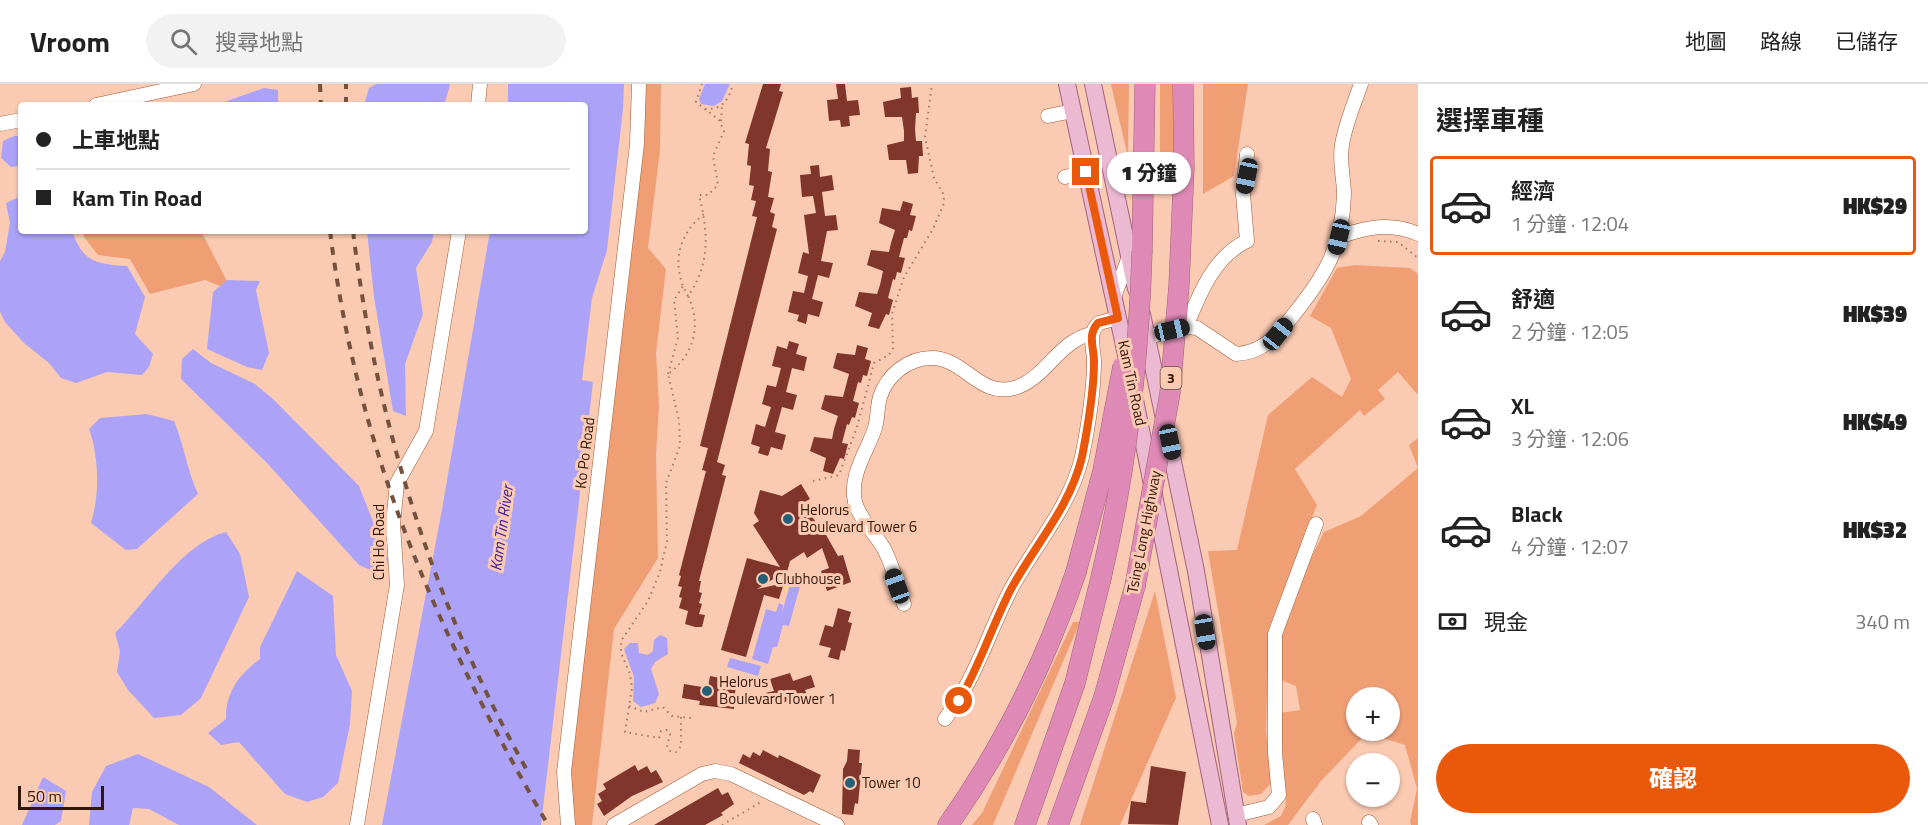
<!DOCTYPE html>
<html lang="zh-TW">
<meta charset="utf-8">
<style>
:root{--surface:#fff;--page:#f2f2f2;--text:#222;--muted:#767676;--line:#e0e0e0;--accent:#ea580c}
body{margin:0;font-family:"Titillium Web","Noto Sans TC",sans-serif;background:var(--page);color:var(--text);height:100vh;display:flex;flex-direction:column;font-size:22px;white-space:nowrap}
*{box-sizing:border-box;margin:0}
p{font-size:20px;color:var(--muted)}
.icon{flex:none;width:33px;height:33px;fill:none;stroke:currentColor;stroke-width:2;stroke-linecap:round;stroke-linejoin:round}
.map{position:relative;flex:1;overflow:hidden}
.drawer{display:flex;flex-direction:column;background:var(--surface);width:510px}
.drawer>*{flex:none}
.banner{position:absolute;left:18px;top:18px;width:570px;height:132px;border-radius:6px;box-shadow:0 2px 4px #0004;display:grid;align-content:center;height:132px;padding:0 18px;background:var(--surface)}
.controls{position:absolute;left:1346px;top:603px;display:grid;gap:12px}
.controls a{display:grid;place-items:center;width:54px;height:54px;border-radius:50%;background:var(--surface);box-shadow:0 2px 4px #0004;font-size:30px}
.scale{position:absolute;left:18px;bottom:15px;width:86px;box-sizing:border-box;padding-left:6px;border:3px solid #331707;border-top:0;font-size:16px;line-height:21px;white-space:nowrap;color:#331707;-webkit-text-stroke:4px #facab2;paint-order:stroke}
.end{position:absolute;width:27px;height:27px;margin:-14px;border:8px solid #ea580c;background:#fff;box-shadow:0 0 0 3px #fff}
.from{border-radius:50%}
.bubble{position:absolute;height:42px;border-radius:21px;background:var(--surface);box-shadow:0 2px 4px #0004;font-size:20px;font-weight:800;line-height:42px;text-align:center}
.car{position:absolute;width:18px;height:36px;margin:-18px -9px;border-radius:8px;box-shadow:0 0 4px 2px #0007;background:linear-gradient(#222 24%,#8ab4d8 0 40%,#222 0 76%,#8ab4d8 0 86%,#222 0)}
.banner b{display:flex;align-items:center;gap:21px;height:57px;font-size:22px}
.banner b+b{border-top:2px solid var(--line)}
.banner i{width:15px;height:15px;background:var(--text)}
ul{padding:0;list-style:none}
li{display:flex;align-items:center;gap:18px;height:99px;margin:0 12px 9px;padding:0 6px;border:3px solid transparent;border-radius:6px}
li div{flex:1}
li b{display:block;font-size:22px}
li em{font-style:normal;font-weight:800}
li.active{border-color:var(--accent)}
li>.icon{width:54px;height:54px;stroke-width:1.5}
h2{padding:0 18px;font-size:27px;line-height:72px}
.pay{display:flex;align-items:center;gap:15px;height:66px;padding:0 18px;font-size:22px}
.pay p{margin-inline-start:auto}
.cta{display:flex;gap:12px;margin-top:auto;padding:12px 18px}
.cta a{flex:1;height:69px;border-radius:36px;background:var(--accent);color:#fff;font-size:24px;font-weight:800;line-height:69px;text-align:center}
header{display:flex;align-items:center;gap:36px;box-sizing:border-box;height:84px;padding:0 30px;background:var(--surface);border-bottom:2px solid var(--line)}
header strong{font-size:28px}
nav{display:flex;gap:33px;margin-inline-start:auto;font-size:21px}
.search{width:420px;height:54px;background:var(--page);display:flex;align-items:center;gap:15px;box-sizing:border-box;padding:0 21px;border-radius:33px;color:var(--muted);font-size:22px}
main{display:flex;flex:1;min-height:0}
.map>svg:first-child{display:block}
</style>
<header>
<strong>Vroom</strong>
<div class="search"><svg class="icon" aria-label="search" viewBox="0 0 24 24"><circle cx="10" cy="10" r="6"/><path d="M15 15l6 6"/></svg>搜尋地點</div>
<nav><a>地圖</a><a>路線</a><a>已儲存</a></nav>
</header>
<main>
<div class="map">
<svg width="1418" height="741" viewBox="0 0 1418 741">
<rect width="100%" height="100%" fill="#facab2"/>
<g fill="#f09f75" fill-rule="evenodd">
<path d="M645,0H661L660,66L648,164L666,185L656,269L659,322L656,370L658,474L614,545L592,741H575L571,689L644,61Z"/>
<path d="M1111,0H1129L1128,73Z"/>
<path d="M1160,0H1176L1177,77L1160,78Z"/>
<path d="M1203,0H1248L1234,92L1203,110Z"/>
<path d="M84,147H201L232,207L205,196L150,210L130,175L98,171L84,153Z"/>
<path d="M1355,181L1410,184L1418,190V311L1398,288L1378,306L1385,315L1364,332L1360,326L1295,385L1317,421L1269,544L1266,647L1271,699L1261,710L1249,712L1243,708L1234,649L1237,639L1208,467L1237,466L1268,331L1312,293L1342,313L1351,295L1331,244L1310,232L1337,184Z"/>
<path d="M1418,354V741H1411L1410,737L1417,705L1405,661L1367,649L1321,697L1288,741H1264L1281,732L1286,721L1280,629L1300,626L1296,602L1281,596C1281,577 1279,557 1284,539C1292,508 1310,477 1324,448L1361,432L1418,384L1409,361ZM1356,614H1389V646H1356Z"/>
<path d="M1155,507L1176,614L1120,741H1080Z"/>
<path d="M1073,538H1080L993,741H972L982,729Z"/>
</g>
<g fill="#aca3f8">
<path d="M376,0H450V1L444,21H364L369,4Z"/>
<path d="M508,0H624L623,25L607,166L592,214L582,296L593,298L541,741H382L441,431L490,147H585V21H508Z"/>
<path d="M705,0H730L722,17L714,22L701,20L699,15Z"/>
<path d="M264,4L278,6V21H216Z"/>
<path d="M14,52H21V82L11,83L1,74L3,57Z"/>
<path d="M21,112V147H72C83,178 95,180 127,182L145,213L135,250L153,270L149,283L142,291L107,288L76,299L61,294L49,279L24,259L5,238L0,228V177L5,168L10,139L6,119Z"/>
<path d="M367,147H434L432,158L416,184L423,230L405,280L406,332L393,327L374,213Z"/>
<path d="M227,196L260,197L256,206L269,269L262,286L247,283L207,265L213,208Z"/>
<path d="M193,265L211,279L255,300L273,315L359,402L389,478L379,490L359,481L267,379L181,295L182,275Z"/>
<path d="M147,330L174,337C184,361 187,386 198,410L137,465L126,466L91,439C100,410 99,373 89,345L100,334Z"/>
<path d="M226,448L240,470L249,513L201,614L181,631L154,634L128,606L117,588L120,567L115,549C147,518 182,459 226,448Z"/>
<path d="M297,487L333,512L336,571L352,607L350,640L338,699L323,713L307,718L285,710L239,658L221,661L208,649L226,635C225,609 240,589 260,575V563Z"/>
<path d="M790,500L800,502L789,542L783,541L777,563H773L768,580L752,575L766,525L776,528L779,519L783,521L782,529Z"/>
<path d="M660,551L667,554L668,570L655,578L651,585L659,610L655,619L641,623L633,617L634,593L624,565L630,559H638L639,569L648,571L653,567L654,556Z"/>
<path d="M730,574L761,582L758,592L727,583Z"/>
<path d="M138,670L209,703L257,741H179L149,725L133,724L129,741H89L92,708L106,682Z"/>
<path d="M43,693L66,707L61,737L55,741H22Z"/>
</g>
<g fill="#80352d">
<path d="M763,0H781L779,7L783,8L766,64L770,65L768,87L772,88L768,113L774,114L770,128L775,130L772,143L777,145L717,378L725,381L722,391L726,392L699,497H701L699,508L702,509L699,519L702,520L699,530L705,531L702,543H695L685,540L688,527L679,524L682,514L679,513L682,503L678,502L681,492L679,491L706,387L702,386L708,364L700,362L757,133L752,132L756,117L751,116L754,102L749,101L751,82L747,81L749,60L745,59Z"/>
<path d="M836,0H845L847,17L858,16L860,31L849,32L850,42L841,43L840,36L829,37L827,16L838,15Z"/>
<path d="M911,3L912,14L918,13L919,29H916L915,46L916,57H922L923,72H919L918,89L908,90L906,76H889L887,61L904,57V47L902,33H885L883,18L901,14L900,4Z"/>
<path d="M819,81L820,93L832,91L834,106L822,108L825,132L836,131L838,146L827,147L821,177L833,179L829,194L818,191L812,215L823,218L819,233L808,230L806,240L797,237L799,231L788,228L793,207L804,209L808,192L798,189L803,168L809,170L804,131L816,129L813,112L802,113L800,91L811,90L810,82Z"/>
<path d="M903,117L913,120L910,131L916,132L912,147L909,146L907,154H904L899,173L905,174L901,189L897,188L895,196L893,195L888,214L893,216L889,231L886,230L879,245L868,242L872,229L855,222L859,208L877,210L880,201L883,187L867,181L871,166L889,168L891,159L895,146L879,139L882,124L900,127Z"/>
<path d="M789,257L799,260L796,270L807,273L804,287L792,284L786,308L797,311L793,326L782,323L775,348L786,351L782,366L771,363L768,372L758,369L760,363L751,360L756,340L765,343L771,323L762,320L767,301L776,303L781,284L772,282L777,262L787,265Z"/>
<path d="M857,261L868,264L865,275L871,277L867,292L863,291L861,299L858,298L853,317L859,319L855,334L852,333L849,341L847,340L842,359L848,360L844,375L840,374L833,390L823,387L826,374L810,367L814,353L832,355L834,345L838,332L821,325L825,311L843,313L849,290L833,284L837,269L855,271Z"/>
<path d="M801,400L810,415L803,419L819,443L821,442L838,472L843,471L851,498L827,507L821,487L829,484L822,464L807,474L804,468L790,477L786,492L783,489L757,505L784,499L779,515L764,511L746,573L721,566L747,474L780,483L753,441L759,437L754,429L760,406L782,412Z"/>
<path d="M838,524L851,528L848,538L852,539L845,567L841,566L839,576L828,573L831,564L819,561L825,541L833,543Z"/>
<path d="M790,589L793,597L811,591L815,603L805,606L807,611L779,620L778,617L769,620L765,609L774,607L770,595Z"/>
<path d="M710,592L736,597L734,625L699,621L700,617L682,614L684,600L708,604Z"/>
<path d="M848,665L860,666L859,679H862L858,720L855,719L853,731L842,730L843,685L847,677Z"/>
<path d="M763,666L778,674L779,671L821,691L813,709L810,707L804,711L739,679L743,670L750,674L753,668L760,672Z"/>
<path d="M635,681L638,687L647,682L651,689L656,686L663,698L632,712L604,732L597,720L602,717L598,710L606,705L603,700Z"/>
<path d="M1151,682L1186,688L1178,741L1128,740L1131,717L1146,719Z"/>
<path d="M718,704L722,711L728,708L734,720L721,729L723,731L705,741H654Z"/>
</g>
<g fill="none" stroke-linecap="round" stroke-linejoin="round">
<defs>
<g id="minor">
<path d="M96,21L194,0"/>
<path d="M478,21L480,0"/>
<path d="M1048,32L1073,27"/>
<path d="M0,40L21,36"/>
<path d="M1065,93L1086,88"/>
<path d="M1339,153C1366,143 1391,138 1418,150"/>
<path d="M1114,213L1129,173"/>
<path d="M1186,243C1199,211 1214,172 1247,157L1243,110L1247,70"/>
<path d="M1148,253L1186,243L1197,244L1236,270C1262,269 1275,253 1291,234C1324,193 1342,166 1344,111C1344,94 1339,79 1342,61C1345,41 1354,20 1361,0"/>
<path d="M904,520C897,502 893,481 884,465C875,449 860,436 855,418C849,391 867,368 875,344C878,334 877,323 880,313C887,291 908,274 932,274C964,274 980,314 1014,304C1045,296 1058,257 1091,250"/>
<path d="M945,635C976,595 988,549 1011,505C1035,461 1070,423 1082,373C1088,343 1094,309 1094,278C1094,263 1087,250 1099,239L1118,234"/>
<path d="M1236,731L1269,723L1279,711L1275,669V550L1316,440"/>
<path d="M1313,735L1315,741"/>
<path d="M1369,738L1371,741"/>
<path d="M357,741L397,501L393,440L397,399L426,347L459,147"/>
<path d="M568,741L564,688L637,60L639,0"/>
<path d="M614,741L702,690L715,687L731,690L837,741"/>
</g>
<g id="major">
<path d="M1067,0L1125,266L1220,741"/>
<path d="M1093,0L1136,205"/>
<path d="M1142,230L1196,487L1238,741"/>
</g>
<g id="highway">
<path d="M1183,0L1184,83"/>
<path d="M1142,167L1145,0"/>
<path d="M948,741C1004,662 1045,579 1076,488"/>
<path d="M1025,741L1075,599L1101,494"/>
<path d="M1058,741L1104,613L1135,502"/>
</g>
</defs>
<use href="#minor" stroke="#a05a33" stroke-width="15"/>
<use href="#major" stroke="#a36279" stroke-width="18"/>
<use href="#highway" stroke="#a36279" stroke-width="21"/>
<g stroke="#a47c68" stroke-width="2" stroke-dasharray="1.5 4.5" stroke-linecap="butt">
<path d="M705,25C723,26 729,15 733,0"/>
<path d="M721,37L722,22"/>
<path d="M1378,157L1398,158L1418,174"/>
<path d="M688,212C671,183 677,151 704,130"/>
<path d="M668,290L678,254L674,216L683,202"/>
<path d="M813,397L839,391L857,343L873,283L874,279L889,271L893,264L892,230L904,193L933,145L944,119V111L934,94L925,53L932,0"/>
<path d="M629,622L644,628L663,623L672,632L692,634"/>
<path d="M681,633V662L676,668L670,667L667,663L670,650L667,646L661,647L659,654L625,648L632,604L630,590L621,569V557L648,517L660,488L667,457L666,399L680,362L679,336L668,290C694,271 702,241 688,212C711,179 708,148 699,111H708L718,101L713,72L724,47L719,36L696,18L702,0"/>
<path d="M722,741L761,718"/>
</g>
<use href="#minor" stroke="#fff" stroke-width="14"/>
<use href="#major" stroke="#ecb9d3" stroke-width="16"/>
<use href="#highway" stroke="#df8ab6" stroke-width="20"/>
<g stroke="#74523f" stroke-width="4" stroke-dasharray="8 8" stroke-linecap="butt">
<path d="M320,0L321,21"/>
<path d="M346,21V0"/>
<path d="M330,147C358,370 437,549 548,741"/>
<path d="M353,147C376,338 433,520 528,688"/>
</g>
<defs>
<g id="highway-bridge">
<path d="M1076,488L1103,387L1123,282"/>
<path d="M1101,494C1126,387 1139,277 1142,167"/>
<path d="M1135,502L1170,309L1179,201L1184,83"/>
</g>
</defs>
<use href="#highway-bridge" stroke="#a36279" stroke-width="21" stroke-linecap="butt"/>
<use href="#highway-bridge" stroke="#df8ab6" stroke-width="20"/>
</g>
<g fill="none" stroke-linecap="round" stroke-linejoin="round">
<path stroke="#ea580c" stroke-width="8" d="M959,617C980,581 992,542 1011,505C1035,461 1070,423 1082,373C1088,342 1094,309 1094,278C1094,263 1087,251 1098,239L1118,234L1086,88"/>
</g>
<g fill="#256078" stroke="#facab2" stroke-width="2">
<circle cx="788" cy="435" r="6"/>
<circle cx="763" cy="495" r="6"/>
<circle cx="707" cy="607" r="6"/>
<circle cx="850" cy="699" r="6"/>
</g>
<g text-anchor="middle" stroke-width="6" stroke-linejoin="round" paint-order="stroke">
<rect fill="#facab2" stroke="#6f4d3a" stroke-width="1.5" x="1160.5" y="283" width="21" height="22" rx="4.5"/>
<g font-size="14" font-weight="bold" fill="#331707">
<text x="1171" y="299">3</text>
</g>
<g font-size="15" fill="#331707" stroke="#facab2">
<text transform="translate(1132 299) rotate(78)" y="5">Kam Tin Road</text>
<text transform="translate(585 369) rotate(-83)" y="5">Ko Po Road</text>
<text transform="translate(1144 448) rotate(-79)" y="5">Tsing Long Highway</text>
<text transform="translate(379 458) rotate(-90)" y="5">Chi Ho Road</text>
</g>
<g font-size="15" fill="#331707" stroke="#facab2" text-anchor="start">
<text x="800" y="431">Helorus<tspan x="800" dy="17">Boulevard Tower 6</tspan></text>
<text x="775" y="500">Clubhouse</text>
<text x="719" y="603">Helorus<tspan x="719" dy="17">Boulevard Tower 1</tspan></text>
<text x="862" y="704">Tower 10</text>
</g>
<g font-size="16" font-style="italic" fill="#431e97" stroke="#facab2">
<text transform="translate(501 444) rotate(-82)" y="6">Kam Tin River</text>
</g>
</g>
</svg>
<div class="controls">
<a>+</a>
<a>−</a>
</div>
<div class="scale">50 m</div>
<i class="end from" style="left:959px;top:617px"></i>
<i class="end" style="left:1086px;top:88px"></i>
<div class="bubble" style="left:1107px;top:68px;width:84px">1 分鐘</div>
<i class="car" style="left:1247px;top:92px;rotate:192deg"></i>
<i class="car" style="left:1339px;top:153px;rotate:193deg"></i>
<i class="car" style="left:1172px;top:246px;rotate:77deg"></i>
<i class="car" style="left:1278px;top:250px;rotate:39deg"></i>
<i class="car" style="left:1170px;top:358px;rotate:168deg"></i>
<i class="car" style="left:897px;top:502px;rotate:340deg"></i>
<i class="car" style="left:1205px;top:548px;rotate:171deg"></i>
<div class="banner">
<b><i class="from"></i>上車地點</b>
<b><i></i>Kam Tin Road</b>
</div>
</div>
<section class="drawer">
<h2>選擇車種</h2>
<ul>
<li class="active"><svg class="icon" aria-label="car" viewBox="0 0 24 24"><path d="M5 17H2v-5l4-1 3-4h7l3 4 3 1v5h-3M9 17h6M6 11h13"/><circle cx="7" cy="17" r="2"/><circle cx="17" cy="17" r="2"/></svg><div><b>經濟</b><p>1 分鐘 · 12:04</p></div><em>HK$29</em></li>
<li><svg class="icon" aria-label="car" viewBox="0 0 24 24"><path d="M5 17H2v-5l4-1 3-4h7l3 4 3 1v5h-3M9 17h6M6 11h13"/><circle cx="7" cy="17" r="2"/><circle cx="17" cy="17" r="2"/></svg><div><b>舒適</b><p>2 分鐘 · 12:05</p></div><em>HK$39</em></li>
<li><svg class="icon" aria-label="car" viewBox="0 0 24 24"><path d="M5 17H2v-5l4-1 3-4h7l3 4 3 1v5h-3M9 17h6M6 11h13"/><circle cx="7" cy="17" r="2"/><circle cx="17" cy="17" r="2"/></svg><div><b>XL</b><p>3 分鐘 · 12:06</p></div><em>HK$49</em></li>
<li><svg class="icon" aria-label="car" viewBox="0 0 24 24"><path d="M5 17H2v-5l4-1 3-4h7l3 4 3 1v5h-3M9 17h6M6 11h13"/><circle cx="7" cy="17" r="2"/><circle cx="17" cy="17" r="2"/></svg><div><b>Black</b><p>4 分鐘 · 12:07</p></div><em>HK$32</em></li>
</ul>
<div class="pay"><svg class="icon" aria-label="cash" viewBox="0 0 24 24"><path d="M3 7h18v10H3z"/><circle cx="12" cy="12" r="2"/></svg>現金<p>340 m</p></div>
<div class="cta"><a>確認</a></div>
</section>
</main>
